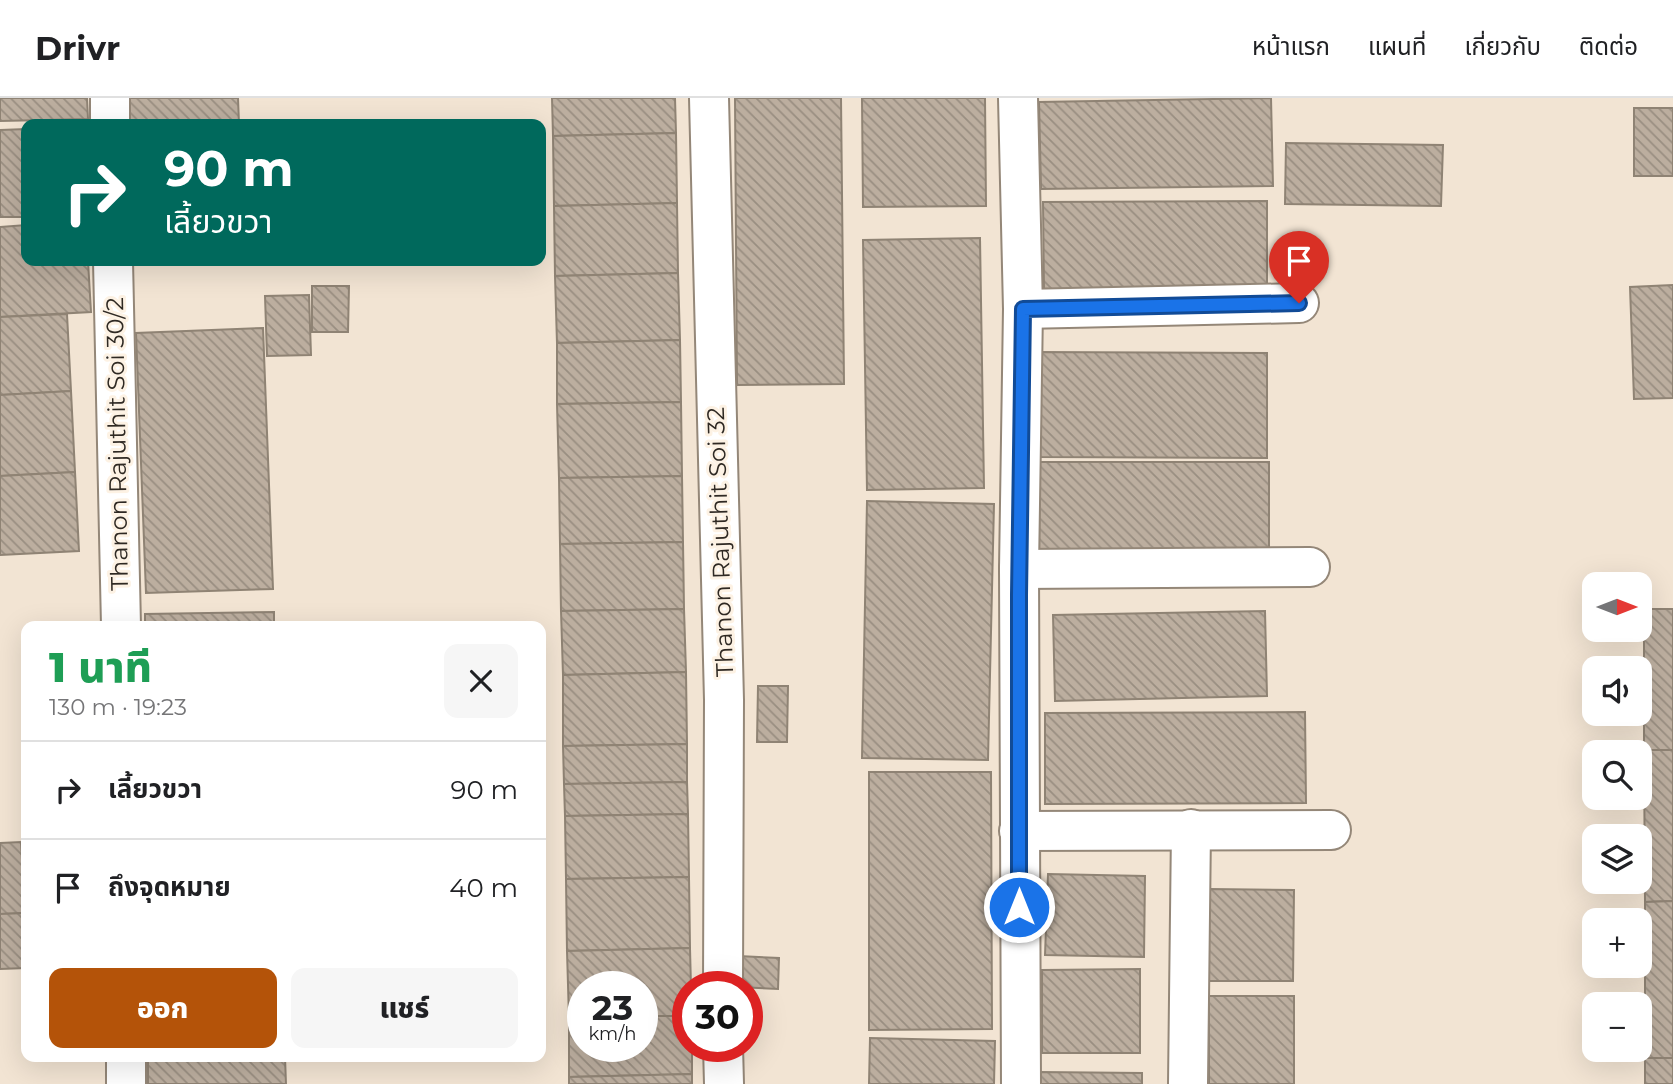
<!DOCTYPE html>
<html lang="th">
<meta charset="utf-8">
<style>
:root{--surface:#fff;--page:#f6f6f6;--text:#202124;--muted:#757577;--line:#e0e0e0;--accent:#b45309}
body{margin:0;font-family:Montserrat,"Noto Sans Thai",sans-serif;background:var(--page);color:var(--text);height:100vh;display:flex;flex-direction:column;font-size:26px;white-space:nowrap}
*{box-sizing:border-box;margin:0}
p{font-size:23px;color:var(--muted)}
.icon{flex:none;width:38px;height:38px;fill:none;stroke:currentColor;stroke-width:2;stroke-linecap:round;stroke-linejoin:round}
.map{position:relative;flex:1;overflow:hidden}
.details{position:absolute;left:21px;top:523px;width:525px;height:441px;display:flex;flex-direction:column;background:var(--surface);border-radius:14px;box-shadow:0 7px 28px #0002}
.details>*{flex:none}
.hud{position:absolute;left:21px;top:21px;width:525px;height:147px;border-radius:14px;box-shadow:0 7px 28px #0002;background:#00695c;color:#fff;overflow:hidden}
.needle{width:46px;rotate:90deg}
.buttons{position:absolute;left:1582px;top:474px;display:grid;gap:14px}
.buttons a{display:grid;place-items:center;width:70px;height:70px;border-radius:14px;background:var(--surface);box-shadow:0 7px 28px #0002;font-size:35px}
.speed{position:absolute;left:567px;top:873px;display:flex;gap:14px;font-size:35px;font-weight:700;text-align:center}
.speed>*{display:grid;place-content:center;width:91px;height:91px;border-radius:50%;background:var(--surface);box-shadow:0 7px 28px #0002;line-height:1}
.speed small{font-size:18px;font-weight:400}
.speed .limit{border:10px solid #d22;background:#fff;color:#111}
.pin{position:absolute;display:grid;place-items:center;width:60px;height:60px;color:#fff;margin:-72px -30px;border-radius:50% 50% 50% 0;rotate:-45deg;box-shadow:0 0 7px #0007}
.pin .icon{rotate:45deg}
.me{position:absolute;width:77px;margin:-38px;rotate:0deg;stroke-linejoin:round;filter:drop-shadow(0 0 5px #0008)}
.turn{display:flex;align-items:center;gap:24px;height:147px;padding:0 28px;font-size:32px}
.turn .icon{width:91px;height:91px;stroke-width:2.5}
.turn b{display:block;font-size:49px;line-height:60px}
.round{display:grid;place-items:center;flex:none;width:74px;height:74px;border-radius:14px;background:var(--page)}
.overview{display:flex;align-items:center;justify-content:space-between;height:119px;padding:0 28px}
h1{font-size:42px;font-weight:800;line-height:52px;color:#1e9e55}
.cta{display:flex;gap:14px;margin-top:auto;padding:14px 28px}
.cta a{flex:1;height:80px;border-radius:14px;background:var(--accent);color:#fff;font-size:28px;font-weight:800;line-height:80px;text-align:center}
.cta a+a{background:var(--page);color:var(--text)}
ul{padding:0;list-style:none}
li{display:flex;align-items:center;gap:21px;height:98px;padding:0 28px;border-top:2px solid var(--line)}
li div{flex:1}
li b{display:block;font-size:26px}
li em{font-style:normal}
header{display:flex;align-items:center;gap:42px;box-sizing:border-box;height:98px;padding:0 35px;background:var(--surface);border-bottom:2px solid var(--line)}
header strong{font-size:33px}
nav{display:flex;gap:38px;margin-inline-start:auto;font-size:24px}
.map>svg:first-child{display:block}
.building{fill:url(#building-back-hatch);stroke:#8f8374;stroke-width:2}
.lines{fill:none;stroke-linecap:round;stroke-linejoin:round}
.minor-casing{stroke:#948778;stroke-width:42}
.minor{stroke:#fff;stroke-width:38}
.route-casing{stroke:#114b97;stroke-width:18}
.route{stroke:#1a73e8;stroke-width:12}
.labels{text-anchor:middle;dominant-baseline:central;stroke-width:6;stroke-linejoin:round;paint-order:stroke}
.street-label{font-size:24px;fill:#2f2923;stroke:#fdf2e4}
</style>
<header>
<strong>Drivr</strong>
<nav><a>หน้าแรก</a><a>แผนที่</a><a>เกี่ยวกับ</a><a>ติดต่อ</a></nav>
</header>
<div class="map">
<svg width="1673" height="986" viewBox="0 0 1673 986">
<defs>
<pattern id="building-back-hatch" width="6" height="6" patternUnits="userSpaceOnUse" patternTransform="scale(1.75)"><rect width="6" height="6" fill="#bcae9f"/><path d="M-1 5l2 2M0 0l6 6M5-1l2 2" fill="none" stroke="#998e81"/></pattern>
</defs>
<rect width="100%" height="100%" fill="#f2e4d3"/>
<g class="building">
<path d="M 0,0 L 87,0 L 88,21 L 0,23 Z"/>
<path d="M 129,0 L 238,0 L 239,26 L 129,26 Z"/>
<path d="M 552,0 L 675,0 L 676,35 L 553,38 Z"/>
<path d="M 735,0 L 841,0 L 844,286 L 737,287 Z"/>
<path d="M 862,0 L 985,0 L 986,108 L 863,109 Z"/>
<path d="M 1271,0 L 1273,88 L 1041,91 L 1039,4 Z"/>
<rect x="1634" y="10" width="39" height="68"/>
<path d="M 26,31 L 26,119 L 0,119 L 0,32 Z"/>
<path d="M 676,35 L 677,105 L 554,108 L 553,38 Z"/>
<path d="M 1286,45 L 1443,47 L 1441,108 L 1285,106 Z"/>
<path d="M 1267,103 L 1267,193 L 1044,194 L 1043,104 Z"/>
<path d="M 677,105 L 678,175 L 555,178 L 554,108 Z"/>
<path d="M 26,127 L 26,163 L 88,163 L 91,214 L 0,219 L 0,129 Z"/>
<path d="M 980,140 L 984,390 L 867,392 L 863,142 Z"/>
<path d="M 678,175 L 680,242 L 557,245 L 555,178 Z"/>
<path d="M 1673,187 L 1673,300 L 1634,301 L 1630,189 Z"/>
<path d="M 312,188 L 349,188 L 348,234 L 312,234 Z"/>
<path d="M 309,197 L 311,257 L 267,258 L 265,198 Z"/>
<path d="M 67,216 L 71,293 L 0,297 L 0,219 Z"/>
<path d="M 263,230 L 273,491 L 146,495 L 136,235 Z"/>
<path d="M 680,242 L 681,304 L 557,306 L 557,245 Z"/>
<path d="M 1037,254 L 1267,255 L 1267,360 L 1037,359 Z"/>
<path d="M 71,293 L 75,374 L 0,378 L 0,297 Z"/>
<path d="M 681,304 L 682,378 L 559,380 L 557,306 Z"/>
<path d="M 1040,364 L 1269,364 L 1269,457 L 1039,456 Z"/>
<path d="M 75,374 L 79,453 L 0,457 L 0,378 Z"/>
<path d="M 682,378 L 683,444 L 560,446 L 559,380 Z"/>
<path d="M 867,403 L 994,406 L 988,662 L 862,660 Z"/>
<path d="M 683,444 L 684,511 L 561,513 L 560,446 Z"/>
<path d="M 684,511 L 686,574 L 563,577 L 561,513 Z"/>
<rect x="1644" y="511" width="29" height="141"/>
<path d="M 1265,513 L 1267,598 L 1055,603 L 1053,517 Z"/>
<path d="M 274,514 L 274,528 L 145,528 L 145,516 Z"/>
<path d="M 686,574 L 687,646 L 563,648 L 563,577 Z"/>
<path d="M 758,588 L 788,588 L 787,644 L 757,644 Z"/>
<path d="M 1305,614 L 1306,705 L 1045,706 L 1045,615 Z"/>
<path d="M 687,646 L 687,684 L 564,686 L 563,648 Z"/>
<path d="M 1644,652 L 1673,652 L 1673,803 L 1645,804 Z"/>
<path d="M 869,674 L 991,674 L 992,931 L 869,932 Z"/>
<path d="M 687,684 L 688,716 L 565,718 L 564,686 Z"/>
<path d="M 688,716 L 689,779 L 566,781 L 565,718 Z"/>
<path d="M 21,744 L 25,815 L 0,816 L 0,745 Z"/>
<path d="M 1048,776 L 1145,778 L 1144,859 L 1045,857 Z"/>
<path d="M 689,779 L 690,850 L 567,853 L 566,781 Z"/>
<path d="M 1209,791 L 1294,792 L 1293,883 L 1209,883 Z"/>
<path d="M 1673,803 L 1673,960 L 1645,960 L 1645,804 Z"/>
<path d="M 25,815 L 26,870 L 0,871 L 0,816 Z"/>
<path d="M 690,850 L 691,889 L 688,889 L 688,918 L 642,918 L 642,889 L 583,889 L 583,919 L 569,920 L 567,853 Z"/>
<path d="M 738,858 L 779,860 L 778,891 L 737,889 Z"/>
<path d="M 1140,871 L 1140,955 L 1042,955 L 1042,872 Z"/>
<rect x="1209" y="898" width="85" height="88"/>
<path d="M 642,918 L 688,918 L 688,948 L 692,948 L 692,976 L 569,979 L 569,920 L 583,919 L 583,948 L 642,948 Z"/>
<path d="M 870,940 L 995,943 L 994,986 L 869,986 Z"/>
<path d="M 148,959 L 285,959 L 286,986 L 148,986 Z"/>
<rect x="1645" y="960" width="28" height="26"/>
<path d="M 1039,974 L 1142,975 L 1142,986 L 1039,986 Z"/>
<path d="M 692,976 L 692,986 L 569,986 L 569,979 Z"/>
</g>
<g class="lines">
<g class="minor-casing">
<g id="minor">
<path d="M 110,0 L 110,26"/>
<path d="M 709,0 L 724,602 L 723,889"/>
<path d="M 1018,0 L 1023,211 L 1019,471 L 1021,986"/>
<path d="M 113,163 L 121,528"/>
<path d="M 1023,211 L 1299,205"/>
<path d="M 1019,471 L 1310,469"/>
<path d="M 1019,733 L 1331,732"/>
<path d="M 723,948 L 724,986"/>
<path d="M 126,959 L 126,986"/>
<path d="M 1188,986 L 1191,731"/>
</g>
</g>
<use href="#minor" class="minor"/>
</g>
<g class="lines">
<g class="route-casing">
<path id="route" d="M 1019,809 L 1019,497 L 1023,211 L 1299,205"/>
</g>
<use href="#route" class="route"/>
</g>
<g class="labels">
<g class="street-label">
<text transform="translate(117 346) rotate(-91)">Thanon Rajuthit Soi 30/2</text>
<text transform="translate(720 444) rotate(-92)">Thanon Rajuthit Soi 32</text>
</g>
</g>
</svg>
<div class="buttons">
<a><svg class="needle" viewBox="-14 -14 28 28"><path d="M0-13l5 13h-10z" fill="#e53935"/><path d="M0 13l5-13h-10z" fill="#757577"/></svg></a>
<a><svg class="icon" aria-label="sound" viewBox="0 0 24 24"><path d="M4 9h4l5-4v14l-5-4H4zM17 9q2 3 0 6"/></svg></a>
<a><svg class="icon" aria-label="search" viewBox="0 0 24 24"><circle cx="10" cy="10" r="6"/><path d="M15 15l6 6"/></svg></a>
<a><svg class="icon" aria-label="layers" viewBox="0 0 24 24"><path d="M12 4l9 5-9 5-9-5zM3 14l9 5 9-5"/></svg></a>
<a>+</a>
<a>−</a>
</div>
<div class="speed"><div>23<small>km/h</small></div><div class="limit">30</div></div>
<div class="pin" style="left:1299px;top:205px;background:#d93025"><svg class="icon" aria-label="arrive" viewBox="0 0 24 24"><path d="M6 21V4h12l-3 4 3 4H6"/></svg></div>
<svg class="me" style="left:1019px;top:809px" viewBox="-20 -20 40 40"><circle r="17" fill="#1a73e8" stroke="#fff" stroke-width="3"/><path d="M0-11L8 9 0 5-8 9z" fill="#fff"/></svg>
<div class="hud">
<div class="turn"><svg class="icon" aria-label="right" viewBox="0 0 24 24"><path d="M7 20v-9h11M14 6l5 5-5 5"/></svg><div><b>90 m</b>เลี้ยวขวา</div></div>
</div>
<section class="details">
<div class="overview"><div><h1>1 นาที</h1><p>130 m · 19:23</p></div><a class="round"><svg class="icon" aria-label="close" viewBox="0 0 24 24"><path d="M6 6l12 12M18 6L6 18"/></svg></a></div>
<ul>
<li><svg class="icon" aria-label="right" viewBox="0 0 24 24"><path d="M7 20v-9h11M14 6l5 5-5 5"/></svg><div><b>เลี้ยวขวา</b></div><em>90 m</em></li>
<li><svg class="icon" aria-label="arrive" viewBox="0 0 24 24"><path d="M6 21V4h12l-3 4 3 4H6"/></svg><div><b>ถึงจุดหมาย</b></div><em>40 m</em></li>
</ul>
<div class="cta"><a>ออก</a><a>แชร์</a></div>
</section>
</div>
